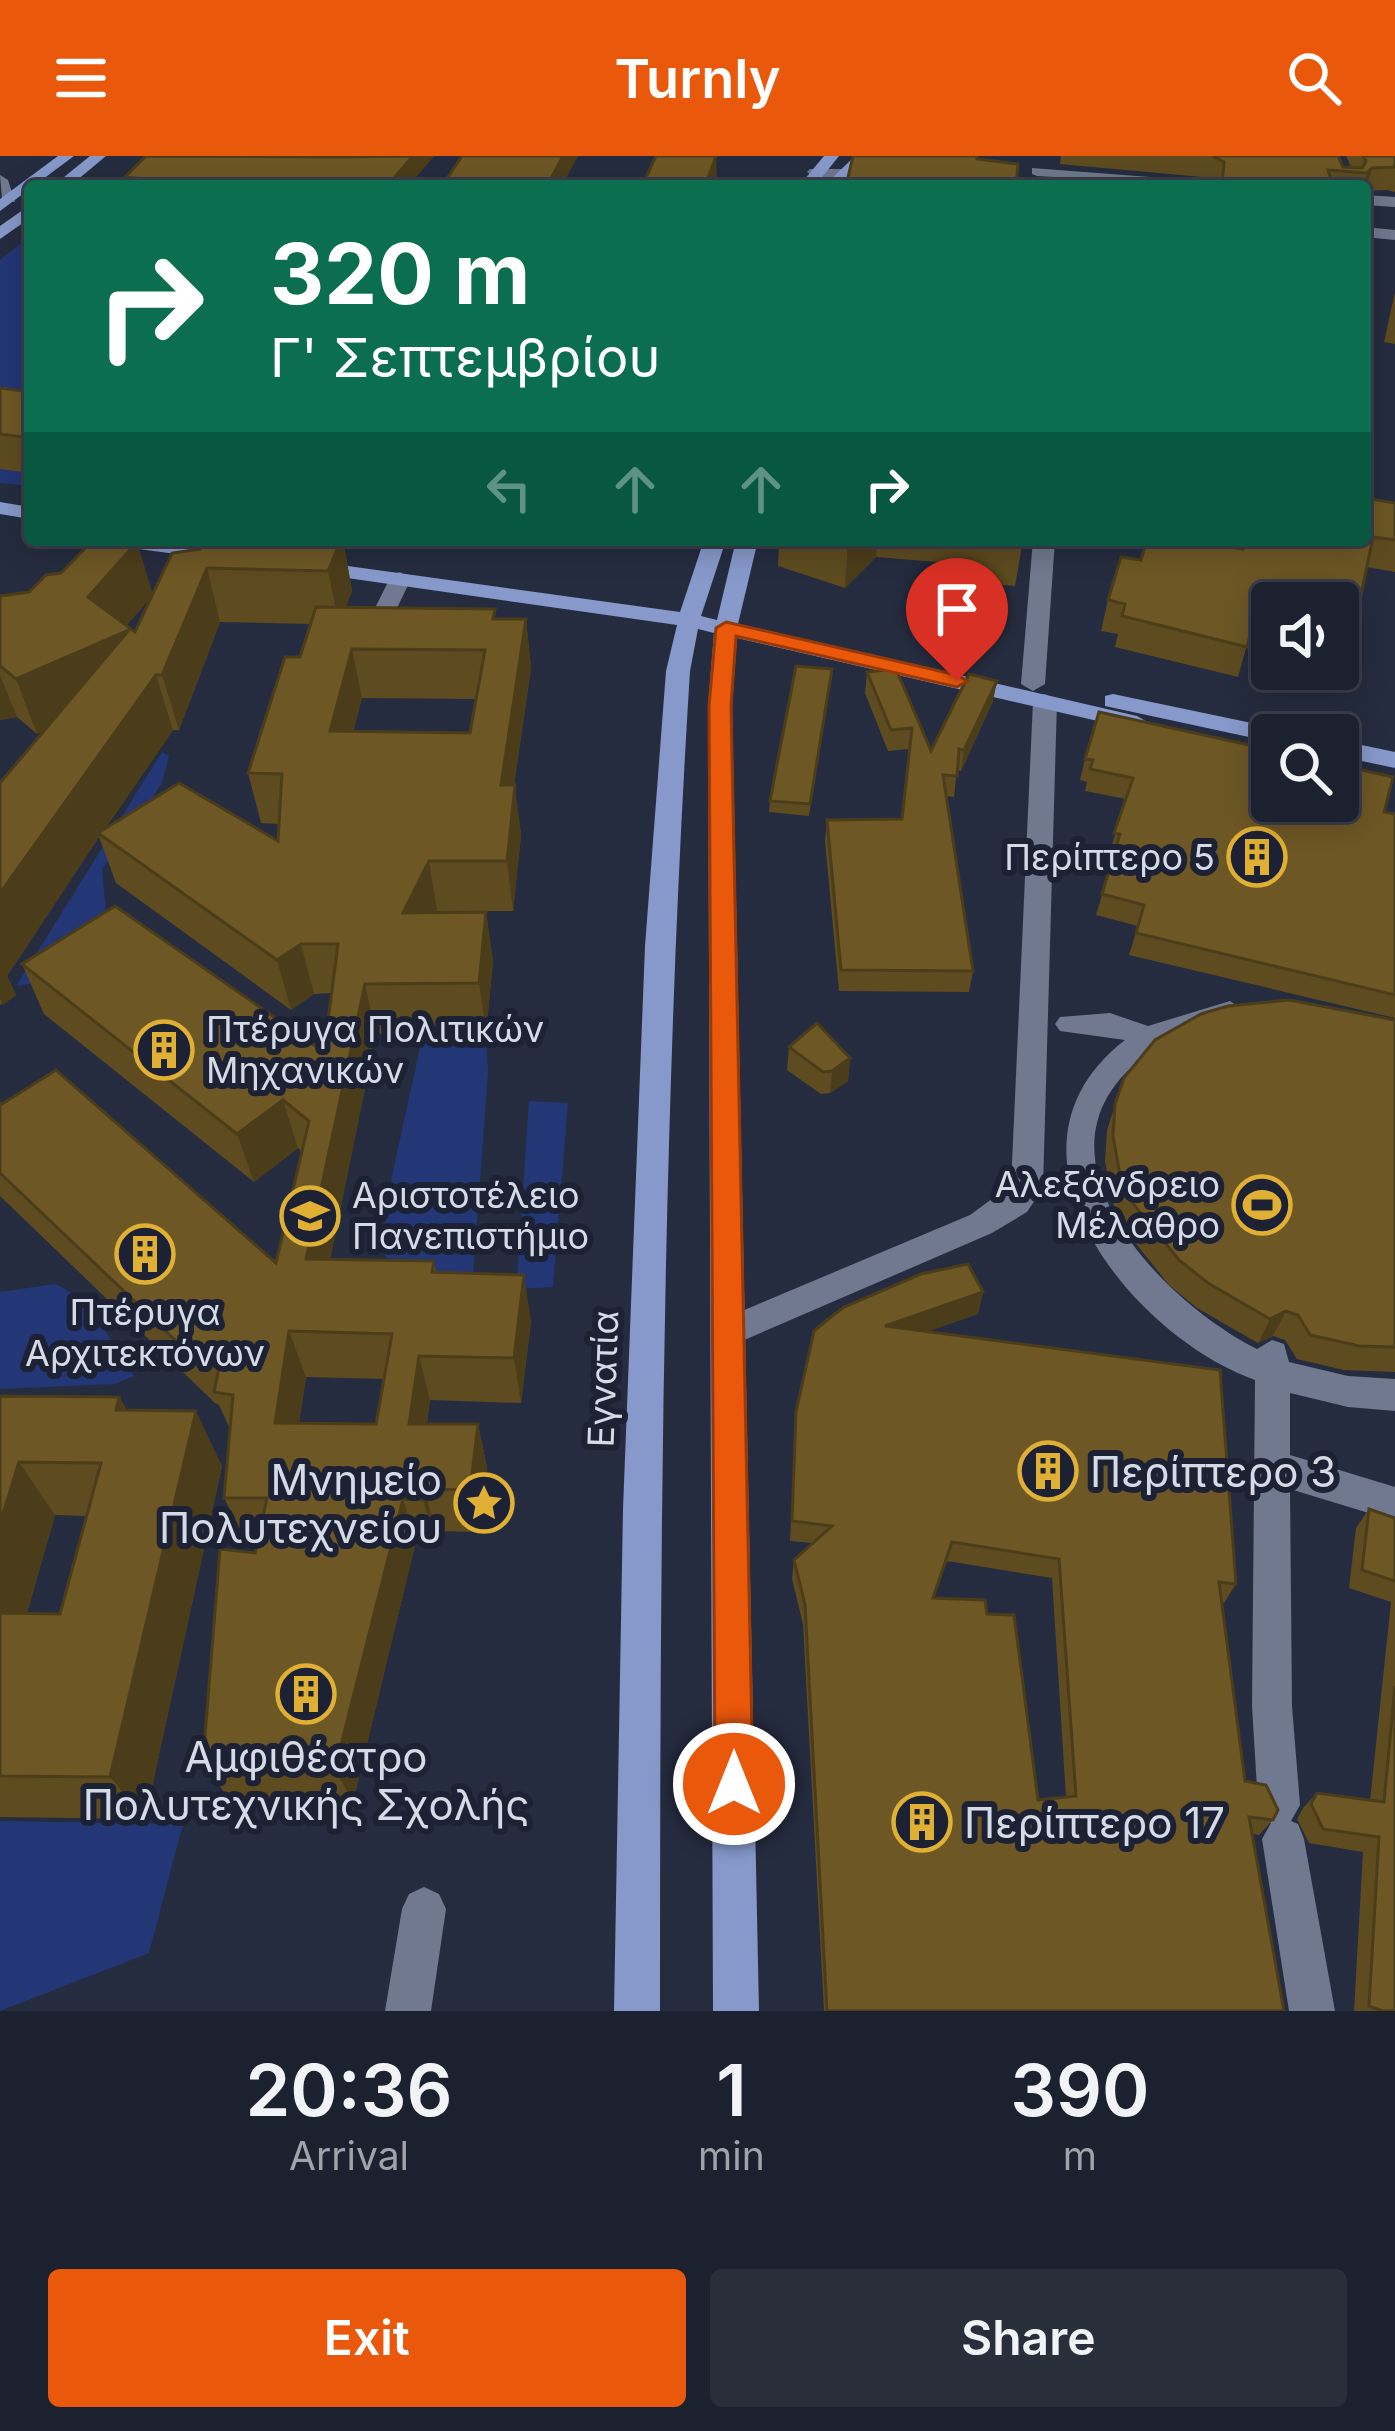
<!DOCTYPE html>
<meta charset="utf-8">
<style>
:root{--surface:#1c212f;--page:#292e3b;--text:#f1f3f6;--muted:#a0a3aa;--line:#3a3e4b;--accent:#ea580c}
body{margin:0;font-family:Inter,sans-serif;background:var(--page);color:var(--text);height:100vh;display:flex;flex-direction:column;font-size:45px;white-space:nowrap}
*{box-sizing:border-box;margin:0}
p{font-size:39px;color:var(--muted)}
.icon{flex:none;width:66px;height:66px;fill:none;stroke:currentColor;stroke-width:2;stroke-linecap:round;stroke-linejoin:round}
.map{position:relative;height:1855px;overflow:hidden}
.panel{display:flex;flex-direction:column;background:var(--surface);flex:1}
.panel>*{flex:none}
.banner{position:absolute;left:24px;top:24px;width:1347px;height:366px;border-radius:12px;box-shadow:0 6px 30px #0003,0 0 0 3px var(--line);background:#0b6e4f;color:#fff;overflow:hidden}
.fabs{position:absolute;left:1251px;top:426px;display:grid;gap:24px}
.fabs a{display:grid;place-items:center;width:108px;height:108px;border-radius:12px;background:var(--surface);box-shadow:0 6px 30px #0003,0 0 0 3px var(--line);font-size:60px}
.pin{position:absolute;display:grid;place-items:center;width:102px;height:102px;color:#fff;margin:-123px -51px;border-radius:50% 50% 50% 0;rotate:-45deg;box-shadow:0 0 12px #0007}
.pin .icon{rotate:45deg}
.me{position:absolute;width:132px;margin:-66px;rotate:0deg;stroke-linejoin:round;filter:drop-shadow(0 0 9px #0008)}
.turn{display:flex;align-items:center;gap:42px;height:252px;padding:0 48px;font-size:54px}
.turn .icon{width:156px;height:156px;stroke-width:2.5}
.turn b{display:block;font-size:84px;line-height:102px}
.lanes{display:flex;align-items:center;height:114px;padding:0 48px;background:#0003;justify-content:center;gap:60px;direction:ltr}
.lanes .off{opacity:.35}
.eta{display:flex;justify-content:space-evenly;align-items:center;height:204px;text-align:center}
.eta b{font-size:72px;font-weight:600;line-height:84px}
.cta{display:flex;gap:24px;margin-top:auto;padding:24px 48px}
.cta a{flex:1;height:138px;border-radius:12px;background:var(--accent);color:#fff;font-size:48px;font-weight:600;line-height:138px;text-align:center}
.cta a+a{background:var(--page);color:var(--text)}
header{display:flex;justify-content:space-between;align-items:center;height:156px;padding:0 48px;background:var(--accent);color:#fff;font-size:54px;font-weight:600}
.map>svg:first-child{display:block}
.green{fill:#233675}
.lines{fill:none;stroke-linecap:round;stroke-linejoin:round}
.minor{fill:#70798f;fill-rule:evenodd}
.major{fill:#8699ca;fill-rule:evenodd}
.wall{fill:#5e4b20;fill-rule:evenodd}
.shaded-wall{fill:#4c3d1a}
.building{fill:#6d5725;stroke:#4c3d1a;stroke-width:3;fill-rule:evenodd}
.route{fill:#ea580c;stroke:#983908;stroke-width:3}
.labels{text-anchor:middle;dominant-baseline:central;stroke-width:12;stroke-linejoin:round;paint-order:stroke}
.poi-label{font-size:36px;fill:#d5dae7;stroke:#1c2234;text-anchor:end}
.street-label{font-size:36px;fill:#d5dae7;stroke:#1c2234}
.near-poi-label{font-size:42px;fill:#d5dae7;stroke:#1c2234;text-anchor:start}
</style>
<header><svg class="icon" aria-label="menu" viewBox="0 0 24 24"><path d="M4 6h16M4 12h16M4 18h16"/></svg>Turnly<svg class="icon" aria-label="search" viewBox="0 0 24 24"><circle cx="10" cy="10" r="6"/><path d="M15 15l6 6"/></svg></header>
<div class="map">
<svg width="1395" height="1855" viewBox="0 0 1395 1855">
<rect width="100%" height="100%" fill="#252c3f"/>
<g class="green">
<path d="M 30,80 L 30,330 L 0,327 L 0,104 Z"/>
<path d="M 162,596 L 169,600 L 162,626 L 141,662 L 102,713 L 107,767 L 47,825 L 16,830 Z"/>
<path d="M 486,878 L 488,917 L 471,1147 L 411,1140 L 384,1098 L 386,1047 L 422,883 Z"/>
<path d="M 529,945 L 568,947 L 553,1131 L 516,1133 Z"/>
<path d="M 55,1128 C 92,1142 113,1190 134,1220 L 115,1228 L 0,1233 L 0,1136 Z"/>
<path d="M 0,1665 L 183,1668 L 149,1797 L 0,1855 Z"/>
</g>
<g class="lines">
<g class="minor">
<path d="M 1032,12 L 1202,25 L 1210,30 L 1037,20 L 1032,18 Z"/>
<path d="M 810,13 L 881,13 L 889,18 L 881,23 L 815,21 L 807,16 Z"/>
<path d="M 0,19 L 8,24 L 15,46 L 2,43 Z"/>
<path d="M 1365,39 L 1395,41 L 1395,51 L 1365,49 Z"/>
<path d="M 1365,71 L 1395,74 L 1395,84 L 1365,81 Z"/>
<path d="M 1033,384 L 1055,384 L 1045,528 L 1033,535 L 1021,528 Z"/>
<path d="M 400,416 L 411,423 L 396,454 L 385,461 L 377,459 L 374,454 L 392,418 Z"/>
<path d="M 1045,538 L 1057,545 L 1043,1032 L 1027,1056 L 992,1077 L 742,1185 L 730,1190 L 718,1185 L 713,1175 L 718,1165 L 970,1059 L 1011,1029 L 1033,545 Z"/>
<path d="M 1230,845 L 1244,855 L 1240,862 C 1210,871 1181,876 1154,894 C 1011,988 1157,1143 1257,1193 L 1272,1184 L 1284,1188 L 1289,1206 L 1348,1220 L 1395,1223 L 1395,1255 L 1348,1251 L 1290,1237 L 1290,1299 L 1395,1331 L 1395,1365 L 1290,1333 L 1292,1550 L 1300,1649 L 1291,1665 L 1298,1668 L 1304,1683 L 1335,1855 L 1289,1855 L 1262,1683 L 1271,1667 L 1264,1664 L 1258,1649 L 1252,1550 L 1255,1224 C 1130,1179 982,994 1125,884 L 1060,875 L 1055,868 L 1060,861 L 1110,857 L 1148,870 Z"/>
<path d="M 424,1731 L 439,1738 L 446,1753 L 431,1855 L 385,1855 L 402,1753 L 409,1738 Z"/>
</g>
<g class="major">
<path d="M 58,0 L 74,0 L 0,55 L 0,43 Z"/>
<path d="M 90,0 L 106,0 L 70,30 L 53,30 Z"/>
<path d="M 824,0 L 839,0 L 815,30 L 799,30 Z"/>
<path d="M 855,0 L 870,0 L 841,30 L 824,30 Z"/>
<path d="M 30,49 L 30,62 L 0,83 L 0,70 Z"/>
<path d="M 0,346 L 30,351 L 30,363 L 0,358 Z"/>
<path d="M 105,384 C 139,384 214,380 240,399 L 229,405 L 116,390 Z"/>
<path d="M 704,384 L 726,384 L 701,460 L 717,464 L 736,384 L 758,384 L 738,468 L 1137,560 L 1149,567 L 1137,574 L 737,482 L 732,550 L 759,1855 L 713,1855 L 708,550 L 714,477 L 698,473 L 690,515 C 662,961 660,1408 660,1855 L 614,1855 L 623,1353 L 645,790 L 666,515 L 677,469 L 312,417 L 301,411 L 312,405 L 680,456 Z"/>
<path d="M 1113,538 L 1275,572 L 1287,579 L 1272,579 L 1272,586 L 1105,550 L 1105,540 Z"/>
<path d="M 1338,584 L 1395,596 L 1395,612 L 1338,600 Z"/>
</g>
</g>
<g class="wall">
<path d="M 146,0 L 434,0 L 408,30 L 127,30 L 125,21 Z"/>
<path d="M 1061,0 L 1338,0 L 1343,11 L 1351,11 L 1346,0 L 1395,0 L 1395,36 L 1387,34 L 1365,35 L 1365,30 L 1218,30 L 1202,21 L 1060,8 Z"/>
<path d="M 1395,136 L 1395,188 L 1384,186 Z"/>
<path d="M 0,232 L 30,236 L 30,317 L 0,313 Z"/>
<path d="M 1395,347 L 1395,416 L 1367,411 L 1356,463 L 1345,493 L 1338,492 L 1338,447 L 1272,447 L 1272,479 L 1251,475 L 1238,521 L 1115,491 L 1118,478 L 1101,475 L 1108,444 L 1141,404 L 1243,393 Z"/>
<path d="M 206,384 L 343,384 L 352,435 L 346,451 L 496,463 L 526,463 L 531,512 L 514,629 L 521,679 L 513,755 L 437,755 L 436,757 L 486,756 L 493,806 L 486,876 L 376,878 L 330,1103 L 434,1105 L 436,1116 L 531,1165 L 521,1247 L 430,1244 L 427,1268 L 478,1268 L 487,1312 L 480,1376 L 436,1375 L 435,1385 L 416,1385 L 353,1646 L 226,1639 L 203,1605 L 258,1383 L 245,1383 L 224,1342 L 230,1273 L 219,1249 L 215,1247 L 0,1040 L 0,947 L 276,1107 L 302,996 L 298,992 L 254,1026 L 44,858 L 22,808 L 324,896 L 331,837 L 314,838 L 291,854 L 116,727 L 99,681 L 7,820 L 16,839 L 0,849 L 0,627 L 45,574 L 37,578 L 17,561 L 0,564 L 0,440 L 152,438 L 200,393 ZM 151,441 L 135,476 L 126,470 ZM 220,466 L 310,468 L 300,501 L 248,617 L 261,667 L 279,668 L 278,685 L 105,673 L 173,574 L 179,574 ZM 362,542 L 476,543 L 470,577 L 353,576 ZM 306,1221 L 384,1223 L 376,1268 L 299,1267 Z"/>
<path d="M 779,384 L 1023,384 L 1015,430 L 935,423 L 937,406 L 876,401 L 845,432 L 778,410 Z"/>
<path d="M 832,513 L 809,660 L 769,656 L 770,645 Z"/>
<path d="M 867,516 L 931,595 L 993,545 L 961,615 L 957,614 L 954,641 L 947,640 L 973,815 L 969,836 L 839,835 L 825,685 L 827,664 L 902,663 L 909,593 L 888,595 L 865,537 Z"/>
<path d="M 1085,603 L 1395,658 L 1395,862 L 1129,799 L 1138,770 L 1096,759 L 1114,699 L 1109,698 L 1126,643 L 1085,635 L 1087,626 L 1080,624 Z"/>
<path d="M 1395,864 L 1395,1216 L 1344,1214 L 1297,1203 L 1285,1184 L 1273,1180 L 1258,1187 L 1197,1152 L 1169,1129 L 1125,1074 L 1112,1045 L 1105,1005 L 1107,974 L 1124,922 Z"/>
<path d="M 789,891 L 850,902 L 848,925 L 830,937 L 821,938 L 787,914 Z"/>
<path d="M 983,1136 L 978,1158 L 928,1175 L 1236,1428 L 1224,1447 L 1222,1446 L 1245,1625 L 1273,1664 L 1259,1679 L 1253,1678 L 1284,1855 L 824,1855 L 803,1468 L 792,1423 L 794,1404 L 812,1387 L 790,1385 L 796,1256 ZM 947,1405 L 1052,1422 L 1066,1641 L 1038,1644 L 934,1442 Z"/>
<path d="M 0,1240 L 119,1241 L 127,1254 L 222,1310 L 145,1663 L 0,1661 ZM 55,1359 L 86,1360 L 60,1458 L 27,1457 Z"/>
<path d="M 1369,1353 L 1395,1362 L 1395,1855 L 1354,1855 L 1363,1696 L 1309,1687 L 1297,1663 L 1303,1652 L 1317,1637 L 1370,1645 L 1391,1446 L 1349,1432 L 1356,1372 Z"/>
</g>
<g class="shaded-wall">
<path d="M 413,0 L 434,0 L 408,30 L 387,30 Z"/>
<path d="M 563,0 L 578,0 L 562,30 L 547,30 Z"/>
<path d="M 716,0 L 717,24 L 715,30 L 705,30 Z"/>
<path d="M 1372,12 L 1365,35 L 1364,30 L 1367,17 Z"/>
<path d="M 30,274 L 30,303 L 23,281 Z"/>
<path d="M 341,384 L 343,384 L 352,435 L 339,469 L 328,415 Z"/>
<path d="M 848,384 L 877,384 L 876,401 L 845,432 Z"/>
<path d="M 137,386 L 153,439 L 119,478 L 129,474 L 146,529 L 37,578 L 16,523 Z"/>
<path d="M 207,412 L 220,466 L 179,574 L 162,519 Z"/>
<path d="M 526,463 L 531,512 L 507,679 L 501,629 Z"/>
<path d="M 352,493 L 362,542 L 340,625 L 330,575 Z"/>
<path d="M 0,519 L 17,561 L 0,564 Z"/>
<path d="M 156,519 L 173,574 L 101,679 L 98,677 L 99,681 L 7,820 L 16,839 L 3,849 L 0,843 L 0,737 Z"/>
<path d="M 997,525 L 993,545 L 961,615 L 964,594 Z"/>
<path d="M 515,629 L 521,679 L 513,755 L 507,705 Z"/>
<path d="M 429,705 L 437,755 L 412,807 L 403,757 Z"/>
<path d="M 486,756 L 493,806 L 486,876 L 479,827 Z"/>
<path d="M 301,788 L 314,838 L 291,854 L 277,804 Z"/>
<path d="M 365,828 L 376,878 L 321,1149 L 306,1103 Z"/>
<path d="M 850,902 L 848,925 L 830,937 L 832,915 Z"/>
<path d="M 283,944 L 298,992 L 254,1026 L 237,978 Z"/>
<path d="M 524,1119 L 531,1165 L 521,1247 L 514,1202 Z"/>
<path d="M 983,1136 L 978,1158 L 881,1192 L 885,1170 Z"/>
<path d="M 1286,1155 L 1273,1180 L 1258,1187 L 1270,1163 Z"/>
<path d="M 289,1175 L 306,1221 L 292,1310 L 275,1267 Z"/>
<path d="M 419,1200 L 430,1244 L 421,1311 L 409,1268 Z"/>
<path d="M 119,1241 L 149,1296 L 116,1254 Z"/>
<path d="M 196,1255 L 222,1310 L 145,1663 L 110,1621 Z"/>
<path d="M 478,1268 L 487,1312 L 480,1376 L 470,1334 Z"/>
<path d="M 19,1306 L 55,1359 L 13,1505 L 0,1490 L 0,1367 Z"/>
<path d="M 424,1333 L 436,1375 L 435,1385 L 423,1344 Z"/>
<path d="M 403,1343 L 416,1385 L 353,1646 L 335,1613 Z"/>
</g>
<g class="building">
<path d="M 146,0 L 337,1 L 413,0 L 387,30 L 157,30 L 169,25 L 125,21 Z"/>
<path d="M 462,0 L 563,0 L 547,30 L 442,30 Z"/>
<path d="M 656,0 L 716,0 L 705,30 L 642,30 Z"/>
<path d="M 853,0 L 977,0 L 977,3 L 1018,8 L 1016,30 L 846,30 Z"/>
<path d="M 1212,0 L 1338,0 L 1343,11 L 1362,12 L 1366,5 L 1363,0 L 1395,0 L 1395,11 L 1372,12 L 1367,17 L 1328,14 L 1333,30 L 1222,30 L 1224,6 Z"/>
<path d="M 0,232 L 30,236 L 30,274 L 23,281 L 0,278 Z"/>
<path d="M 1365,342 L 1395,347 L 1395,384 L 1373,381 L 1356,463 L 1338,459 L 1338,447 L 1275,447 L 1259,444 L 1247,491 L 1122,460 L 1125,448 L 1108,444 L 1121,401 L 1141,404 L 1147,384 L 1190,384 L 1243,393 L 1247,384 L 1365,384 Z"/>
<path d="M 93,384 L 137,386 L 88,441 L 135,476 L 172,397 L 200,393 L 206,384 L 341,384 L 328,415 L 207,412 L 162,519 L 156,519 L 0,737 L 0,627 L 129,474 L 16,523 L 0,510 L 0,440 L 29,436 L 46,419 L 61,417 Z"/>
<path d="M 316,451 L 495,453 L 493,463 L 526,463 L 501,629 L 515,629 L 507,705 L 429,705 L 403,757 L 486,756 L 479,827 L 365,828 L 306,1103 L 434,1105 L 432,1116 L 524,1119 L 514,1202 L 419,1200 L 409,1268 L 478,1268 L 470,1334 L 424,1333 L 423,1344 L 403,1343 L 335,1613 L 203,1605 L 220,1393 L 255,1397 L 267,1342 L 224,1342 L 233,1239 L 214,1236 L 219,1212 L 194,1202 L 0,1017 L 0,947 L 2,948 L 56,914 L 276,1107 L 309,965 L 283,944 L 237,978 L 22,808 L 115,750 L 324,896 L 338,788 L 301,788 L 277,804 L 98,677 L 179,627 L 278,685 L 282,618 L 248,617 L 285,501 L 300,501 ZM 352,493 L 485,494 L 470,577 L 330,575 ZM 289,1175 L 392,1178 L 376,1268 L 275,1267 Z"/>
<path d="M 796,510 L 832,513 L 810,648 L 770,645 Z"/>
<path d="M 896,513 L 931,595 L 969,518 L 997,525 L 964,594 L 959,593 L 957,620 L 943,619 L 973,815 L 841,814 L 827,664 L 902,663 L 912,572 L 891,574 L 867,516 Z"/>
<path d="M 1099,556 L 1272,594 L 1272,645 L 1338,645 L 1338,609 L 1393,621 L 1384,656 L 1395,658 L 1395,839 L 1136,777 L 1144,749 L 1102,738 L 1120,678 L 1114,677 L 1133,622 L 1090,613 L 1093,604 L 1085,603 Z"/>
<path d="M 1289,844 L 1395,864 L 1395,1191 L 1359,1190 L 1310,1179 L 1298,1159 L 1286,1155 L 1270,1163 L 1208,1127 L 1179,1104 L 1134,1049 L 1120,1019 L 1113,980 L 1115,948 L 1124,922 L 1155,884 L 1201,858 L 1228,850 Z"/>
<path d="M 817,867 L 850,902 L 832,915 L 823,916 L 789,891 Z"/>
<path d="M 968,1108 L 983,1136 L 885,1170 L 1220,1214 L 1236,1428 L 1219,1426 L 1245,1625 L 1266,1629 L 1278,1654 L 1273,1664 L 1249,1661 L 1284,1855 L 827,1855 L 805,1449 L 794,1404 L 832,1370 L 792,1365 L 796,1256 L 814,1175 L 826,1165 L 844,1151 L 921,1118 ZM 952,1386 L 1059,1403 L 1076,1640 L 1038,1644 L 1014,1459 L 987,1458 L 985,1444 L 933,1442 Z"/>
<path d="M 0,1240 L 119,1241 L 116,1254 L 196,1255 L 110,1621 L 0,1620 L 0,1457 L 60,1458 L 101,1307 L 19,1306 L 0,1367 Z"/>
<path d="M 1369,1353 L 1395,1362 L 1395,1425 L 1362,1414 Z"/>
<path d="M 1395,1530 L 1395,1855 L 1382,1855 L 1369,1850 L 1379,1681 L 1323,1673 L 1311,1648 L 1317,1637 L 1384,1646 Z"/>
</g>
<path class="route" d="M 726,466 L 957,519 L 967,525 L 957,531 L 736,480 L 731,550 L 753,1628 L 747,1642 L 734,1647 L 720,1642 L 715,1628 L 709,550 L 716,472 Z"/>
<defs>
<g id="building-ring" transform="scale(3)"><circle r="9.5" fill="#1c2234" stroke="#e0b034" stroke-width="1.5"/><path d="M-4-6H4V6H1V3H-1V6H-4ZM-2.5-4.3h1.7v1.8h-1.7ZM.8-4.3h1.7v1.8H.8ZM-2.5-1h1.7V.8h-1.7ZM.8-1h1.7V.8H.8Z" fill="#e0b034"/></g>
<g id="stadium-ring" transform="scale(3)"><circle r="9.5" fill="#1c2234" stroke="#e0b034" stroke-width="1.5"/><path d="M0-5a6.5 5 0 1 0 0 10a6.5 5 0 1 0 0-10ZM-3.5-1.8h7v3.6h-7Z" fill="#e0b034"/></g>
<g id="university-ring" transform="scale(3)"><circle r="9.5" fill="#1c2234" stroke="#e0b034" stroke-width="1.5"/><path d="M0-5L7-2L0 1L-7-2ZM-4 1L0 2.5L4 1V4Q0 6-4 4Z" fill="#e0b034"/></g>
<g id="sight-ring" transform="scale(3)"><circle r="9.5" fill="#1c2234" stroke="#e0b034" stroke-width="1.5"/><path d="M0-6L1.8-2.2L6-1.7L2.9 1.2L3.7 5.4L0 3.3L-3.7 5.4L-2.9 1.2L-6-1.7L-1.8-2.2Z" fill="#e0b034"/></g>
</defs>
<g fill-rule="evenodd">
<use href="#building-ring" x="1257" y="701"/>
<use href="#building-ring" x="164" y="894"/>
<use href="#stadium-ring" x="1262" y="1049"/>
<use href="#university-ring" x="310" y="1060"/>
<use href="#building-ring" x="145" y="1098"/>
<use href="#building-ring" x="1048" y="1315"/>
<use href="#sight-ring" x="484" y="1347"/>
<use href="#building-ring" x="306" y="1538"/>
<use href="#building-ring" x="922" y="1666"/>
</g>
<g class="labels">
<g class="poi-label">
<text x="1215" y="701">Περίπτερο 5</text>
<text x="206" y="873" text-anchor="start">Πτέρυγα Πολιτικών<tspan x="206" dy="41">Μηχανικών</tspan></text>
<text x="1220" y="1028">Αλεξάνδρειο<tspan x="1220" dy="41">Μέλαθρο</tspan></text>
<text x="352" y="1039" text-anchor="start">Αριστοτέλειο<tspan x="352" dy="41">Πανεπιστήμιο</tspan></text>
<text x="145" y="1156" text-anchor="middle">Πτέρυγα<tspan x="145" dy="41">Αρχιτεκτόνων</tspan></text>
</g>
<g class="street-label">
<text transform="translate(603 1223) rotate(-88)">Εγνατία</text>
</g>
<g class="near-poi-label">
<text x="1090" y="1315">Περίπτερο 3</text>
<text x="442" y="1323" text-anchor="end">Μνημείο<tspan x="442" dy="48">Πολυτεχνείου</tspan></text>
<text x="306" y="1600" text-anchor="middle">Αμφιθέατρο<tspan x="306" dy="48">Πολυτεχνικής Σχολής</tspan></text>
<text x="964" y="1666">Περίπτερο 17</text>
</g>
</g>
</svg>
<div class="fabs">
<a><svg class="icon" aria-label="sound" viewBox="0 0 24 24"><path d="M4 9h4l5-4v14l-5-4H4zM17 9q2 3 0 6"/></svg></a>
<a><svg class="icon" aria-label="search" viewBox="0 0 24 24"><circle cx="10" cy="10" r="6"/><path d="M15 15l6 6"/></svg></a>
</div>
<div class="pin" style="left:957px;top:525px;background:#d93025"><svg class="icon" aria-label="arrive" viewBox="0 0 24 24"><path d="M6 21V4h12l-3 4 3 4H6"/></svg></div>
<svg class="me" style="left:734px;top:1628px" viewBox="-20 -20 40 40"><circle r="17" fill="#ea580c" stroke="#fff" stroke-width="3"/><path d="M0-11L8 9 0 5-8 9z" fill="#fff"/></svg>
<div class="banner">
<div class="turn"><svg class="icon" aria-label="right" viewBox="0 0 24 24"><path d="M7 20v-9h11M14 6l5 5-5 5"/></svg><div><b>320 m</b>Γ' Σεπτεμβρίου</div></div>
<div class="lanes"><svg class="icon off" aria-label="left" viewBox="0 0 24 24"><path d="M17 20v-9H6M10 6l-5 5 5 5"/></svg><svg class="icon off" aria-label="ahead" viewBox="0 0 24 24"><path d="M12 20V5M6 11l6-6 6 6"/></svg><svg class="icon off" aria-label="ahead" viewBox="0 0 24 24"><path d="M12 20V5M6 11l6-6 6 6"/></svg><svg class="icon" aria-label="right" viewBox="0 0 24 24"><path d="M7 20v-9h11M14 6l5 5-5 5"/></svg></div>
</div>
</div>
<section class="panel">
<div class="eta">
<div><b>20:36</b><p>Arrival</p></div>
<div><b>1</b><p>min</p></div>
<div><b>390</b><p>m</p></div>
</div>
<div class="cta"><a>Exit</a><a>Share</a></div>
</section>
